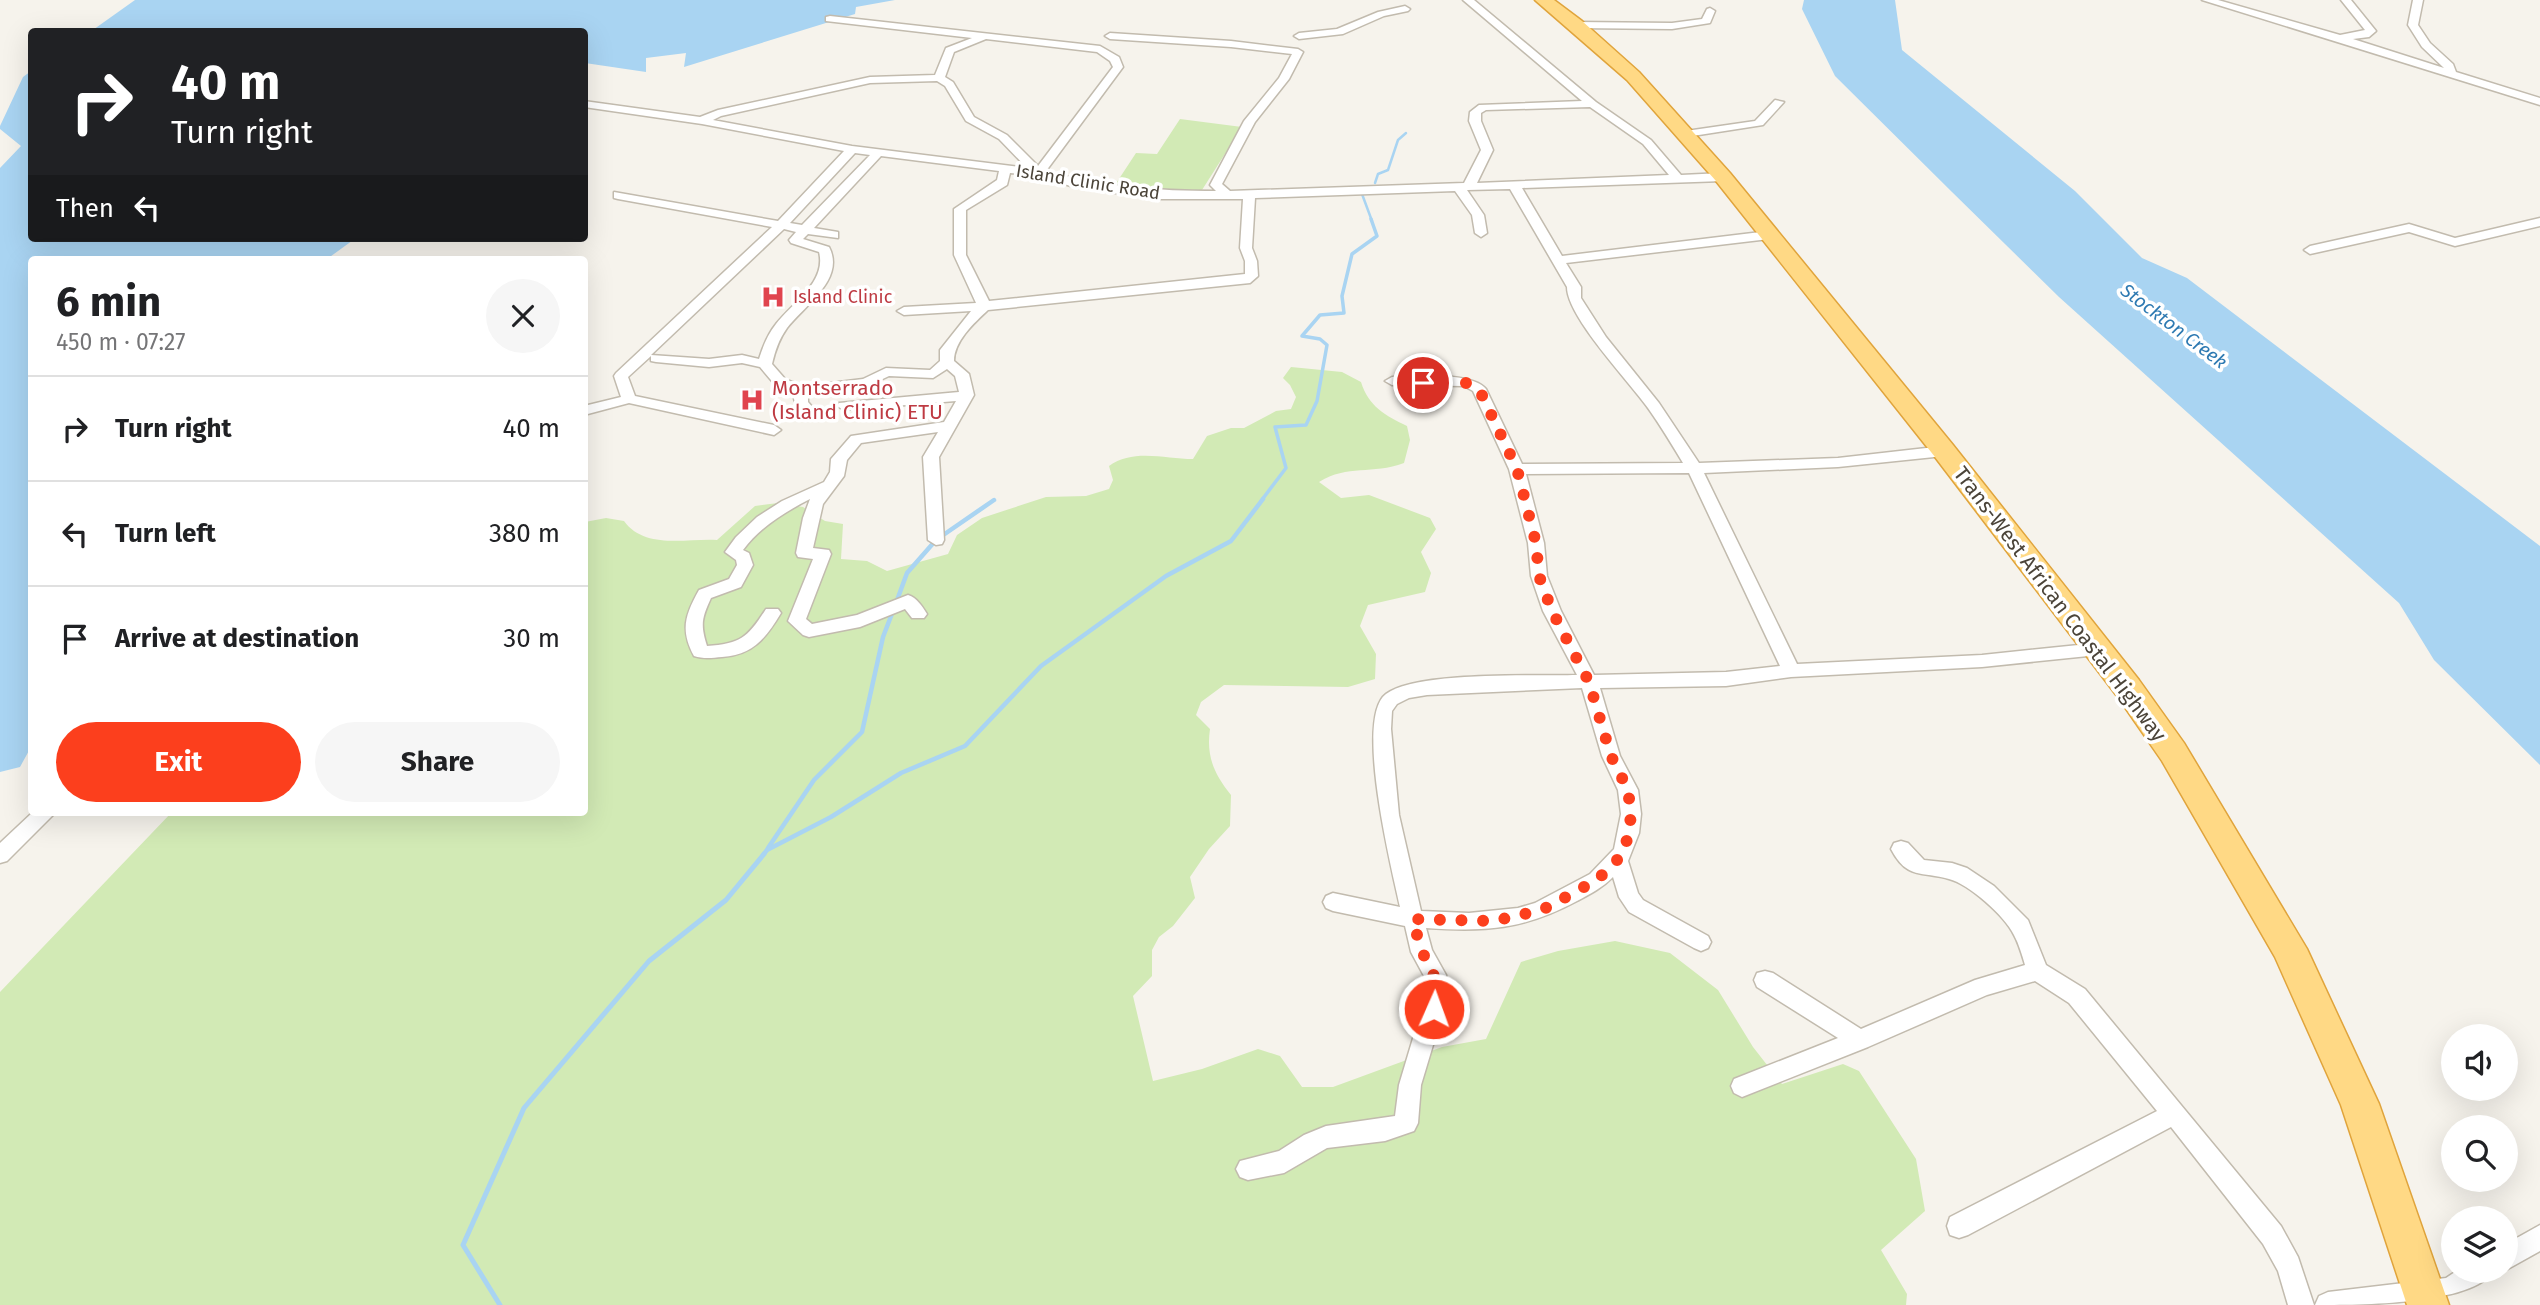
<!DOCTYPE html>
<meta charset="utf-8">
<style>
:root{--surface:#fff;--page:#f6f6f6;--text:#202124;--muted:#757577;--line:#e0e0e0;--accent:#fc3f1d}
body{margin:0;font-family:"Fira Sans",sans-serif;background:var(--page);color:var(--text);height:100vh;display:flex;flex-direction:column;font-size:26px;white-space:nowrap}
*{box-sizing:border-box;margin:0}
p{font-size:23px;color:var(--muted)}
.icon{flex:none;width:38px;height:38px;fill:none;stroke:currentColor;stroke-width:2;stroke-linecap:round;stroke-linejoin:round}
.map{position:relative;flex:1;overflow:hidden}
.panel{position:absolute;left:28px;top:256px;width:560px;height:560px;display:flex;flex-direction:column;background:var(--surface);border-radius:7px;box-shadow:0 7px 28px #0002}
.panel>*{flex:none}
.hud{position:absolute;left:28px;top:28px;width:560px;height:214px;border-radius:7px;box-shadow:0 7px 28px #0002;background:#202124;color:#fff;overflow:hidden}
.controls{position:absolute;left:2441px;top:1024px;display:grid;gap:14px}
.controls a{display:grid;place-items:center;width:77px;height:77px;border-radius:50%;background:var(--surface);box-shadow:0 7px 28px #0002;font-size:35px}
.pin{position:absolute;display:grid;place-items:center;width:60px;height:60px;color:#fff;margin:-30px;border:4px solid #fff;border-radius:50%;box-shadow:0 2px 7px #0007}
.me{position:absolute;width:77px;margin:-38px;rotate:2deg;stroke-linejoin:round;filter:drop-shadow(0 0 5px #0008)}
.turn{display:flex;align-items:center;gap:24px;height:147px;padding:0 28px;font-size:32px}
.turn .icon{width:91px;height:91px;stroke-width:2.5}
.turn b{display:block;font-size:49px;line-height:60px}
.then{display:flex;align-items:center;height:66px;padding:0 28px;background:#0003;gap:14px;font-size:26px}
.round{display:grid;place-items:center;flex:none;width:74px;height:74px;border-radius:37px;background:var(--page)}
.head{display:flex;align-items:center;justify-content:space-between;height:119px;padding:0 28px}
h1{font-size:42px;font-weight:700;line-height:52px}
.cta{display:flex;gap:14px;margin-top:auto;padding:14px 28px}
.cta a{flex:1;height:80px;border-radius:42px;background:var(--accent);color:#fff;font-size:28px;font-weight:700;line-height:80px;text-align:center}
.cta a+a{background:var(--page);color:var(--text)}
ul{padding:0;list-style:none}
li{display:flex;align-items:center;gap:21px;height:105px;padding:0 28px;border-top:2px solid var(--line)}
li div{flex:1}
li b{display:block;font-size:26px}
li em{font-style:normal}
.map>svg:first-child{display:block}
.green{fill:#d2eab5}
.water{fill:#a9d4f2}
.lines{fill:none;stroke-linecap:round;stroke-linejoin:round}
.stream-far3{stroke:#a9d4f2;stroke-width:2.5}
.stream-far2{stroke:#a9d4f2;stroke-width:3.5}
.stream-far1{stroke:#a9d4f2;stroke-width:4.5}
.stream{stroke:#a9d4f2;stroke-width:5}
.minor-casing{stroke:#c2bbae;stroke-width:3}
.trunk-casing{stroke:#e0a43c;stroke-width:3}
.minor{fill:#fff;fill-rule:evenodd}
.trunk{fill:#ffd985;fill-rule:evenodd}
.route{stroke:#fc3f1d;stroke-width:12;stroke-dasharray:0 21.6}
.labels{text-anchor:middle;dominant-baseline:central;stroke-width:7;stroke-linejoin:round;paint-order:stroke}
.far-street-label{font-size:18px;fill:#4b4439;stroke:#fff}
.far-health-label{font-size:18px;fill:#be3a42;stroke:#fff;text-anchor:start}
.far-water-label{font-size:19px;font-style:italic;fill:#2e7ab2;stroke:#fff}
.health-label{font-size:21px;fill:#be3a42;stroke:#fff;text-anchor:start}
.street-label{font-size:21px;fill:#4b4439;stroke:#fff}
</style>
<div class="map">
<svg width="2540" height="1305" viewBox="0 0 2540 1305">
<rect width="100%" height="100%" fill="#f6f3ec"/>
<g class="green">
<path d="M 1180,119 L 1242,127 L 1202,190 L 1135,191 L 1113,188 L 1136,153 L 1157,154 Z"/>
<path d="M 1291,367 L 1342,372 L 1361,382 C 1368,406 1386,416 1407,426 L 1410,440 L 1404,463 C 1372,475 1348,464 1319,482 L 1341,498 L 1369,495 L 1430,518 L 1436,529 L 1421,552 L 1431,573 L 1425,592 L 1368,605 L 1360,626 L 1376,654 L 1375,679 L 1348,687 L 1224,685 L 1201,702 L 1196,715 L 1210,729 C 1206,756 1214,774 1231,795 L 1230,826 L 1209,849 L 1190,877 L 1195,898 L 1173,926 L 1159,937 L 1152,950 L 1152,976 L 1133,996 L 1153,1081 L 1202,1069 L 1258,1049 L 1280,1056 L 1302,1087 L 1333,1087 L 1442,1047 L 1486,1039 L 1521,962 L 1558,951 L 1615,941 L 1670,953 L 1718,990 L 1753,1047 L 1782,1084 L 1843,1064 L 1859,1071 L 1916,1159 L 1925,1211 L 1881,1250 L 1907,1294 L 1906,1305 L 0,1305 L 0,992 L 172,812 L 584,812 L 585,522 L 606,518 L 624,521 C 645,550 687,538 717,540 L 755,506 L 778,503 L 803,507 L 825,521 L 843,524 L 841,559 L 867,561 L 887,571 L 948,554 L 957,535 L 982,518 L 1046,497 L 1086,496 L 1109,489 L 1113,480 L 1109,466 C 1133,448 1166,459 1193,459 L 1207,436 L 1231,428 L 1244,428 L 1276,411 L 1291,409 L 1296,397 L 1290,385 L 1283,378 Z"/>
</g>
<g class="water">
<path d="M 135,0 L 895,0 L 856,7 L 855,14 L 684,67 L 686,53 L 646,58 L 646,72 L 585,63 L 584,32 L 90,32 Z"/>
<path d="M 1804,0 L 1895,0 L 1902,50 L 2075,191 L 2142,258 L 2187,278 L 2540,546 L 2540,765 L 2434,660 L 2399,603 L 2059,297 L 1952,192 L 1835,76 L 1802,9 Z"/>
<path d="M 31,71 L 32,238 L 356,238 L 327,259 L 32,259 L 31,747 L 20,767 L 0,772 L 0,168 L 21,146 L 0,129 L 0,126 L 23,77 Z"/>
</g>
<g class="lines">
<g class="stream-far3">
<path d="M 1375,183 L 1378,174 L 1388,170 L 1398,140 L 1406,133"/>
<path d="M 1362,194 L 1372,221"/>
</g>
<path class="stream-far2" d="M 1261,501 L 1286,468 L 1275,427 L 1306,425 L 1317,401 L 1327,345 L 1320,339 L 1302,336 L 1320,315 L 1344,313 L 1342,296 L 1352,254 L 1377,236 L 1371,219"/>
<g class="stream-far1">
<path d="M 896,603 L 907,573 L 936,540 L 994,500"/>
<path d="M 768,848 L 814,780 L 862,732 L 883,637 L 893,611"/>
<path d="M 763,855 L 767,850 L 831,817 L 901,773 L 965,746 L 1041,666 L 1166,576 L 1231,541 L 1263,499"/>
</g>
<path class="stream" d="M 500,1305 L 463,1245 L 524,1108 L 649,961 L 726,900 L 764,854"/>
<g class="minor-casing">
<g id="minor">
<path d="M 1463,0 L 1474,0 L 1596,102 L 1651,140 L 1681,175 L 1723,173 L 1729,177 L 1723,181 L 1522,188 L 1562,256 L 1769,231 L 1775,235 L 1769,239 L 1566,263 L 1581,287 L 1581,298 L 1606,337 L 1659,403 L 1699,463 L 1838,458 L 1944,446 L 1952,451 L 1944,456 L 1838,467 L 1704,473 L 1797,664 L 1982,655 L 2098,643 L 2104,645 L 2107,649 L 2104,653 L 2098,655 L 1982,667 L 1791,677 L 1726,686 L 1600,688 L 1620,756 L 1638,790 L 1641,814 L 1639,833 L 1628,861 L 1638,893 L 1643,900 L 1708,936 L 1711,942 L 1708,948 L 1701,951 L 1694,948 L 1629,912 L 1619,897 L 1613,877 C 1602,888 1590,894 1577,901 C 1523,930 1486,932 1426,928 L 1432,950 L 1446,975 L 1448,995 L 1421,1085 L 1418,1123 L 1414,1131 L 1385,1141 L 1327,1148 L 1284,1173 L 1248,1180 L 1240,1177 L 1236,1169 L 1240,1161 L 1279,1151 L 1304,1135 L 1326,1126 L 1395,1116 L 1399,1085 L 1426,995 L 1424,976 L 1411,952 L 1405,926 L 1333,911 L 1326,908 L 1323,902 L 1326,896 L 1333,893 L 1400,907 C 1392,870 1354,718 1386,694 C 1416,671 1536,676 1577,675 L 1543,611 L 1531,576 L 1528,543 L 1509,469 L 1473,391 L 1464,386 L 1392,385 L 1385,381 L 1392,377 C 1416,377 1471,371 1486,389 L 1522,464 L 1683,463 C 1672,445 1661,426 1648,408 C 1629,381 1567,317 1567,287 L 1510,189 L 1467,190 L 1484,215 L 1487,233 L 1481,237 L 1475,233 L 1472,215 L 1455,191 L 1255,198 L 1252,248 L 1257,261 L 1258,276 L 1250,283 L 988,310 C 974,323 954,341 954,361 L 969,374 L 974,395 L 939,457 L 944,540 L 942,544 L 936,545 L 928,540 L 923,457 L 938,432 L 861,443 L 847,460 L 844,476 L 823,504 L 813,548 L 829,550 L 831,554 L 806,619 L 812,624 L 857,615 L 908,595 C 917,598 922,606 927,614 L 924,618 L 912,618 L 905,609 L 860,627 L 809,637 L 803,635 L 788,621 L 813,559 L 798,557 L 796,553 L 803,518 L 810,499 C 785,512 760,527 743,550 L 749,553 L 753,565 L 741,587 L 711,598 C 702,618 700,624 707,646 C 741,644 748,637 766,609 L 778,609 L 781,613 C 766,638 753,655 722,657 C 712,658 703,659 694,656 C 680,630 685,615 699,590 L 729,579 L 737,565 L 736,560 L 725,552 L 736,537 L 757,517 L 782,501 L 824,482 L 830,472 L 831,459 L 851,436 L 944,422 L 956,401 L 844,410 L 837,406 L 839,403 L 959,392 L 955,376 L 947,369 L 933,378 L 889,376 L 866,387 L 808,393 L 808,402 L 814,409 L 807,413 C 795,410 794,401 793,391 L 776,386 L 760,367 L 742,363 L 709,367 L 656,362 L 651,361 L 651,356 L 628,377 L 635,396 L 774,425 L 781,430 L 774,435 L 629,403 L 584,415 L 584,406 L 621,397 L 614,376 L 616,373 L 772,227 L 618,199 L 614,198 L 614,192 L 778,221 L 844,151 L 702,124 L 584,107 L 584,101 L 700,117 L 718,110 L 870,77 L 935,75 L 946,48 L 972,38 L 826,21 L 826,17 L 830,16 L 1100,46 L 1119,57 L 1123,67 L 1046,171 C 1102,187 1158,191 1216,191 L 1210,185 L 1244,121 L 1279,78 L 1292,54 L 1231,47 L 1110,39 L 1105,36 L 1110,33 L 1231,41 L 1298,49 L 1303,52 L 1289,79 L 1255,122 L 1222,184 L 1230,191 L 1464,183 L 1481,150 L 1469,121 L 1470,112 L 1479,105 L 1582,101 ZM 986,39 L 1097,52 L 1110,61 L 1113,67 L 1038,166 L 1007,135 L 974,117 L 953,82 L 945,77 L 954,52 ZM 937,81 L 945,86 L 966,121 L 999,139 L 1027,168 L 852,146 L 713,120 L 721,116 L 870,83 ZM 1590,107 L 1643,144 L 1669,175 L 1477,183 L 1493,150 L 1481,121 L 1481,113 L 1486,110 ZM 855,153 L 870,155 L 802,225 L 790,223 ZM 881,156 L 999,171 L 997,180 L 954,209 L 954,255 L 976,303 L 904,307 L 897,311 L 904,315 L 971,311 L 940,350 L 940,361 L 930,370 L 886,368 L 863,379 L 806,386 L 786,380 L 772,364 C 775,351 779,339 787,328 C 804,306 846,279 829,247 L 803,239 L 808,234 L 838,238 L 838,232 L 814,228 ZM 1010,173 L 1038,176 L 1074,187 L 1158,199 L 1243,199 L 1240,248 L 1245,261 L 1245,274 L 989,301 L 966,255 L 966,210 L 1007,185 ZM 784,229 L 796,232 L 789,240 L 791,243 L 819,252 C 827,282 792,303 776,324 C 768,334 763,346 759,359 L 742,355 L 709,359 L 651,355 ZM 1689,473 L 1780,666 L 1726,672 L 1594,675 L 1561,611 L 1547,576 L 1544,543 L 1526,474 ZM 1582,688 L 1602,756 L 1618,790 L 1621,814 L 1614,849 L 1590,874 L 1535,903 L 1518,908 L 1469,913 L 1421,911 L 1399,815 L 1391,729 L 1392,711 L 1397,704 L 1409,698 L 1427,695 Z"/>
<path d="M 2202,0 L 2218,0 L 2340,35 L 2365,30 L 2341,0 L 2351,0 L 2376,31 L 2369,37 L 2353,39 L 2444,68 L 2422,47 L 2408,25 L 2413,0 L 2423,0 L 2418,25 L 2430,43 L 2453,64 L 2456,72 L 2540,98 L 2540,105 Z"/>
<path d="M 1405,6 L 1410,9 L 1408,11 L 1384,16 L 1343,34 L 1299,39 L 1294,36 L 1299,33 L 1337,29 L 1378,12 Z"/>
<path d="M 1710,8 L 1715,11 L 1710,23 L 1672,29 L 1576,28 L 1571,25 L 1576,22 L 1672,23 L 1702,19 L 1707,9 Z"/>
<path d="M 1775,100 L 1784,102 L 1763,125 L 1686,137 L 1680,134 L 1686,131 L 1755,121 Z"/>
<path d="M 2540,218 L 2540,226 L 2455,246 L 2409,232 L 2310,254 L 2304,250 L 2310,246 L 2409,224 L 2455,238 Z"/>
<path d="M 33,812 L 56,812 L 7,861 L 0,863 L 0,843 Z"/>
<path d="M 1901,841 L 1908,843 L 1924,860 L 1952,863 L 1967,868 L 1994,886 L 2028,920 L 2046,965 L 2085,989 L 2281,1226 L 2298,1257 L 2314,1305 L 2288,1305 L 2278,1271 L 2263,1244 L 2171,1127 L 1968,1235 L 1959,1238 L 1950,1235 L 1947,1226 L 1950,1217 L 2157,1111 L 2069,1003 L 2035,981 L 1987,995 L 1868,1047 L 1742,1097 L 1734,1093 L 1731,1086 L 1734,1079 L 1838,1038 L 1757,987 L 1754,980 L 1757,973 L 1765,971 L 1773,973 L 1861,1029 L 1975,980 L 2025,965 C 2022,955 2019,944 2014,935 C 2005,916 1969,884 1949,879 C 1922,871 1907,880 1891,849 L 1894,843 Z"/>
<path d="M 2540,1225 L 2540,1251 L 2506,1270 L 2506,1244 Z"/>
<path d="M 2458,1270 L 2494,1270 C 2475,1305 2358,1305 2315,1305 L 2319,1296 L 2328,1292 L 2446,1278 Z"/>
</g>
</g>
<g class="trunk-casing">
<path id="trunk" d="M 1535,0 L 1554,0 L 1582,21 L 1639,72 L 1730,173 L 1953,445 L 2139,680 L 2184,743 L 2307,949 L 2379,1104 L 2449,1305 L 2407,1305 L 2341,1105 L 2275,957 L 2162,761 L 2117,696 L 1935,457 L 1716,181 L 1627,80 Z"/>
</g>
<use href="#minor" class="minor"/>
<use href="#trunk" class="trunk"/>
</g>
<g class="lines">
<path class="route" d="M 1423,383 L 1464,382 L 1479,389 L 1517,469 L 1536,543 L 1539,576 L 1552,611 L 1589,682 L 1611,756 L 1628,790 L 1631,814 L 1629,833 L 1623,853 L 1618,859 L 1597,880 L 1542,910 L 1494,921 L 1413,919 C 1416,930 1418,941 1422,951 C 1433,977 1441,978 1434,1009"/>
</g>
<defs>
<g id="hospital-bare" transform="scale(1.89)"><path d="M-5-5h3v3.5h4V-5h3V5h-3V1.5h-4V5h-3Z" fill="#e0444e" stroke="#fff" stroke-width="2.5" paint-order="stroke"/></g>
</defs>
<g fill-rule="evenodd">
<use href="#hospital-bare" x="773" y="297"/>
<use href="#hospital-bare" x="752" y="400"/>
</g>
<g class="labels">
<g class="far-street-label">
<text transform="translate(1088 182) rotate(9)">Island Clinic Road</text>
</g>
<g class="far-health-label">
<text x="793" y="297">Island Clinic</text>
</g>
<g class="far-water-label">
<text transform="translate(2174 326) rotate(37)">Stockton Creek</text>
</g>
<g class="health-label">
<text x="772" y="388">Montserrado<tspan x="772" dy="24">(Island Clinic) ETU</tspan></text>
</g>
<g class="street-label">
<text transform="translate(2060 604) rotate(53)">Trans-West African Coastal Highway</text>
</g>
</g>
</svg>
<div class="controls">
<a><svg class="icon" aria-label="sound" viewBox="0 0 24 24"><path d="M4 9h4l5-4v14l-5-4H4zM17 9q2 3 0 6"/></svg></a>
<a><svg class="icon" aria-label="search" viewBox="0 0 24 24"><circle cx="10" cy="10" r="6"/><path d="M15 15l6 6"/></svg></a>
<a><svg class="icon" aria-label="layers" viewBox="0 0 24 24"><path d="M12 4l9 5-9 5-9-5zM3 14l9 5 9-5"/></svg></a>
</div>
<div class="pin" style="left:1423px;top:383px;background:#d93025"><svg class="icon" aria-label="arrive" viewBox="0 0 24 24"><path d="M6 21V4h12l-3 4 3 4H6"/></svg></div>
<svg class="me" style="left:1434px;top:1009px" viewBox="-20 -20 40 40"><circle r="17" fill="#fc3f1d" stroke="#fff" stroke-width="3"/><path d="M0-11L8 9 0 5-8 9z" fill="#fff"/></svg>
<div class="hud">
<div class="turn"><svg class="icon" aria-label="right" viewBox="0 0 24 24"><path d="M7 20v-9h11M14 6l5 5-5 5"/></svg><div><b>40 m</b>Turn right</div></div>
<div class="then">Then<svg class="icon" aria-label="left" viewBox="0 0 24 24"><path d="M17 20v-9H6M10 6l-5 5 5 5"/></svg></div>
</div>
<section class="panel">
<div class="head"><div><h1>6 min</h1><p>450 m · 07:27</p></div><a class="round"><svg class="icon" aria-label="close" viewBox="0 0 24 24"><path d="M6 6l12 12M18 6L6 18"/></svg></a></div>
<ul>
<li><svg class="icon" aria-label="right" viewBox="0 0 24 24"><path d="M7 20v-9h11M14 6l5 5-5 5"/></svg><div><b>Turn right</b></div><em>40 m</em></li>
<li><svg class="icon" aria-label="left" viewBox="0 0 24 24"><path d="M17 20v-9H6M10 6l-5 5 5 5"/></svg><div><b>Turn left</b></div><em>380 m</em></li>
<li><svg class="icon" aria-label="arrive" viewBox="0 0 24 24"><path d="M6 21V4h12l-3 4 3 4H6"/></svg><div><b>Arrive at destination</b></div><em>30 m</em></li>
</ul>
<div class="cta"><a>Exit</a><a>Share</a></div>
</section>
</div>
